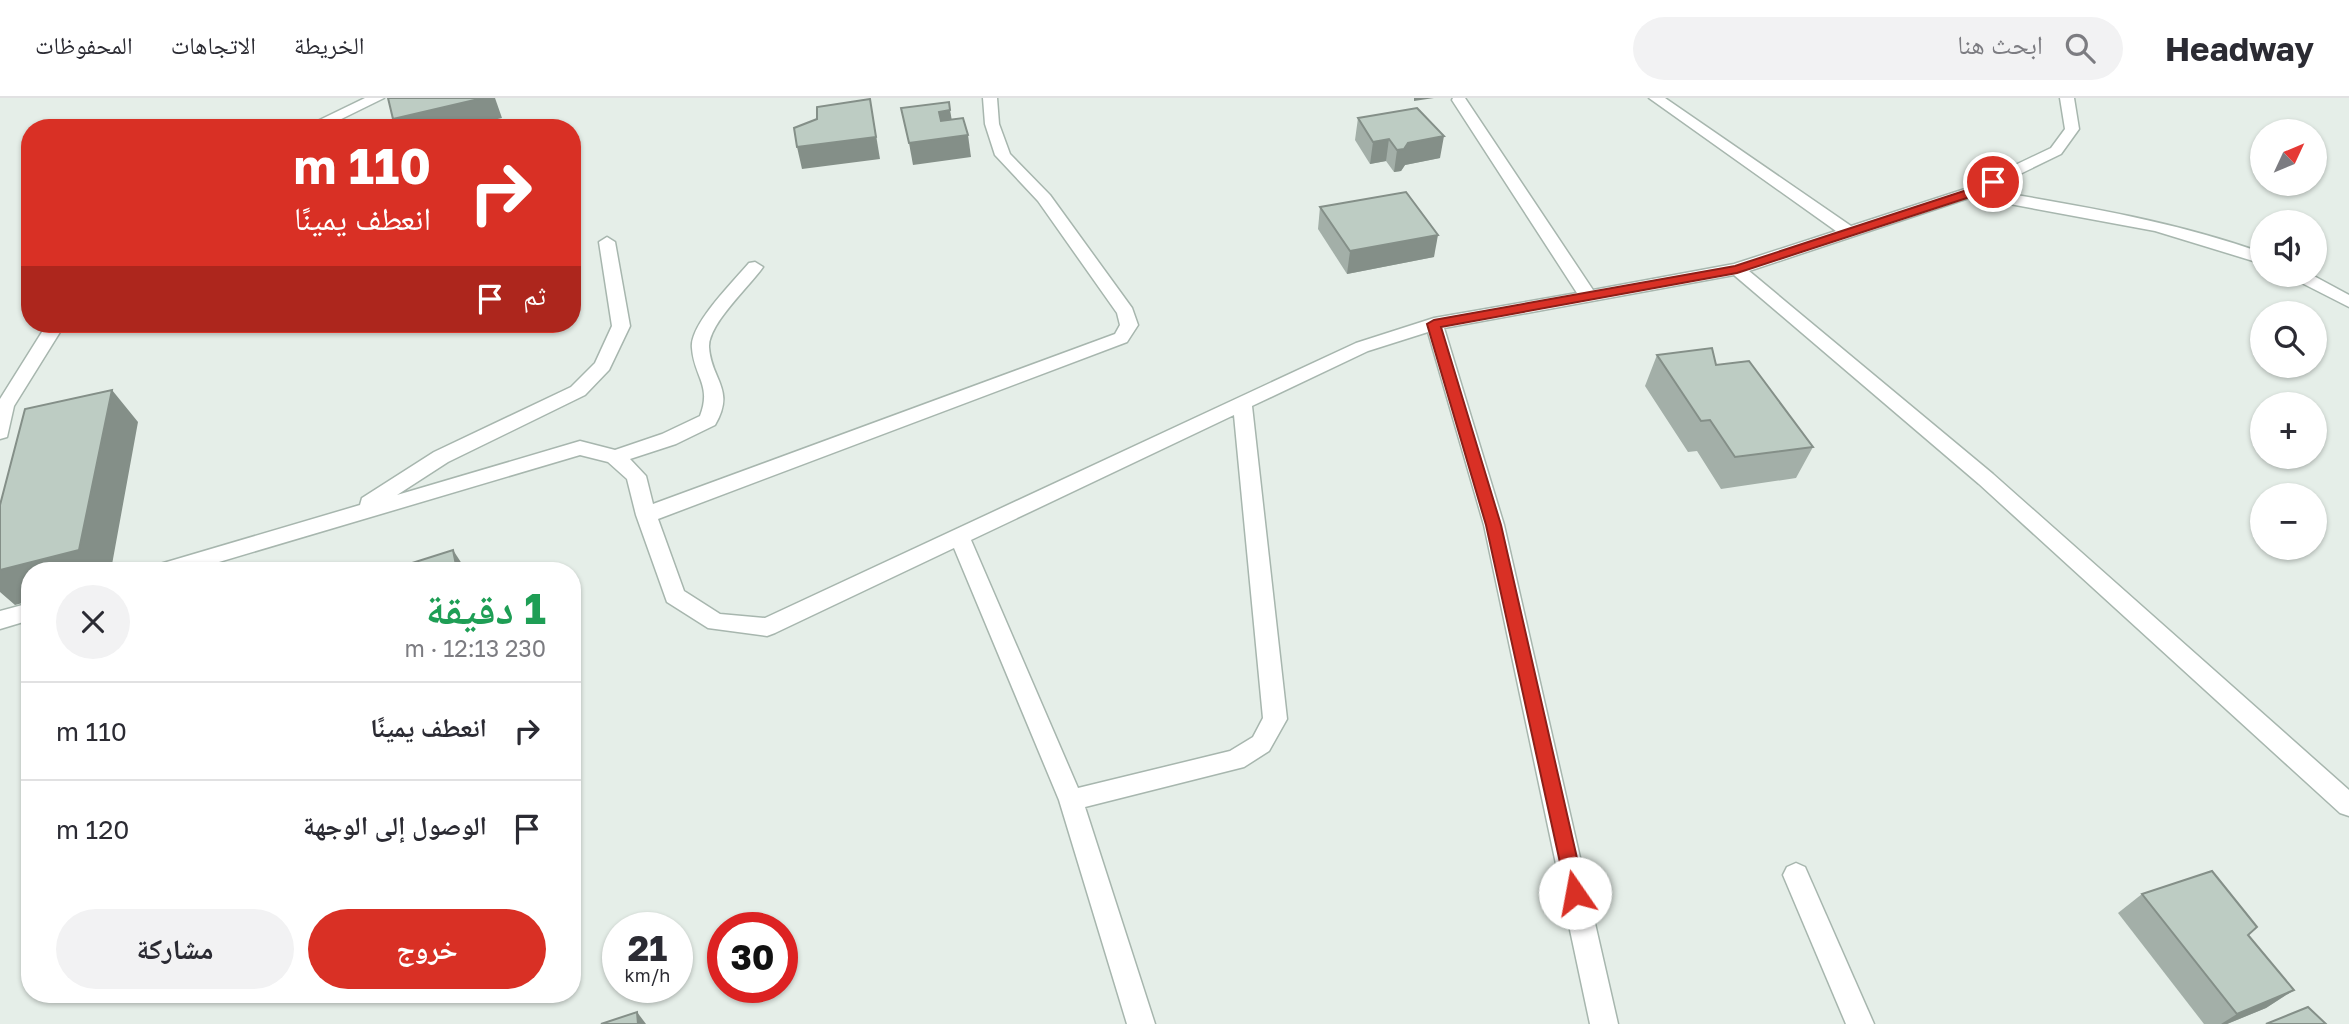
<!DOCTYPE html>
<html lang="ar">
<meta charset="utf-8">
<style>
:root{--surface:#fff;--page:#f2f2f3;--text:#2b2b33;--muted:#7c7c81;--line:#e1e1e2;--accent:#d93025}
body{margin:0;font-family:"Golos Text","Noto Naskh Arabic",sans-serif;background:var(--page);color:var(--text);direction:rtl;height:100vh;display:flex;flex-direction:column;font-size:26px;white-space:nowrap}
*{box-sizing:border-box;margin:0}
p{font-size:23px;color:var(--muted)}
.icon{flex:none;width:38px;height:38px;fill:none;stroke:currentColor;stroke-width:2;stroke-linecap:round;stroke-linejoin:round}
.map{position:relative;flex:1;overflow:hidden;direction:ltr}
.sheet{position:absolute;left:21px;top:464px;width:560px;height:441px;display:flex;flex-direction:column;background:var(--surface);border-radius:28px;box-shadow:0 2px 5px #0004;direction:rtl}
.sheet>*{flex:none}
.banner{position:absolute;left:21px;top:21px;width:560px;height:214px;border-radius:28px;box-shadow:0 2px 5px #0004;direction:rtl;background:#d93025;color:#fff;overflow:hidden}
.needle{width:46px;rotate:46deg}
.tools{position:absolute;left:2250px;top:21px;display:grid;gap:14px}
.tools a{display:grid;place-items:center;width:77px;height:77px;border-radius:50%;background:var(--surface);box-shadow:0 2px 5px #0004;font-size:35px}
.speed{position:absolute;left:602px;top:814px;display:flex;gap:14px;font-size:35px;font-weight:700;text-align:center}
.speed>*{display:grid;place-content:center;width:91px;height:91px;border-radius:50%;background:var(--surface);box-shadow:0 2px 5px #0004;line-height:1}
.speed small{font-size:18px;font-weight:400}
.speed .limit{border:10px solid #d22;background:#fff;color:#111}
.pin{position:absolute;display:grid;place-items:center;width:60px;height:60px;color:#fff;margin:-30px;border:4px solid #fff;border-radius:50%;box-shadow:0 2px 7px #0007}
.me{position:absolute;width:77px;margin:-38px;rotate:348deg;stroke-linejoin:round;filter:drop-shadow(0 0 5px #0008)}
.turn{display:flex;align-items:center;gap:24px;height:147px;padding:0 35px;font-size:32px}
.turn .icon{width:91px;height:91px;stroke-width:2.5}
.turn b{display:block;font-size:49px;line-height:60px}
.then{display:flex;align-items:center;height:66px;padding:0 35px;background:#0003;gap:14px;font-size:26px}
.round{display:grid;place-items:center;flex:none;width:74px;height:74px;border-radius:37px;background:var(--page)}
.head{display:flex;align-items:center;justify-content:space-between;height:119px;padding:0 35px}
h1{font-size:42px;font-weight:700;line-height:52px;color:#1e9e55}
.action{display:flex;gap:14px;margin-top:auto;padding:14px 35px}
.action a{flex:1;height:80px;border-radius:42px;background:var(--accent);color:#fff;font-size:28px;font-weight:700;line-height:80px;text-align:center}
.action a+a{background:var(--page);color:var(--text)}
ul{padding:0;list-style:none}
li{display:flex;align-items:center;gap:21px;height:98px;padding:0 35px;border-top:2px solid var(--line)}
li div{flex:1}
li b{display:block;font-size:26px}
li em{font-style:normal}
header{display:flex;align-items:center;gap:42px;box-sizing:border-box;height:98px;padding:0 35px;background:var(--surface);border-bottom:2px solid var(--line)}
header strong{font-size:33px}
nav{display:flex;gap:38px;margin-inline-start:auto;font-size:24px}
.search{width:490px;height:63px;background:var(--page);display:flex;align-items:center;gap:18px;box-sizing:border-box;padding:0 24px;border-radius:38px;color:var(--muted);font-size:26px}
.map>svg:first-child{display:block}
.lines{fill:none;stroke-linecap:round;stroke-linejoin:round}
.minor-casing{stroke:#a7b6ae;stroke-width:3}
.minor{fill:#fff;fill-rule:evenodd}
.wall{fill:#a3afa8}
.shaded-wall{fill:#848f88}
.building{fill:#bdccc3;stroke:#848f88;stroke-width:2}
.route{fill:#d93025;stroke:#8d1f18;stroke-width:2}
</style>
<header>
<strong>Headway</strong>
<div class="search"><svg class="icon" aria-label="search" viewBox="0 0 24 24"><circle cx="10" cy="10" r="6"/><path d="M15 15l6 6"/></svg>ابحث هنا</div>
<nav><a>الخريطة</a><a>الاتجاهات</a><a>المحفوظات</a></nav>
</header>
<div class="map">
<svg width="2349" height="926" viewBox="0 0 2349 926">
<rect width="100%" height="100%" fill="#e5eee8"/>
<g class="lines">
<g class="minor-casing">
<g id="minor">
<path d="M 365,0 L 384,0 L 323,30 L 303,30 Z"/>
<path d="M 983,0 L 997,0 L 999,26 L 1010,56 L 1050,97 L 1132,210 L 1138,227 L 1127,244 L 658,421 L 684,493 L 720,516 L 765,520 L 1356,245 L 1434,220 L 1577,195 L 1452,2 L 1453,0 L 1465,0 L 1593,192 L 1734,166 L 1836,133 L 1649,0 L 1665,0 L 1851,128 L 1965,91 L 2051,50 L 2065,31 L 2060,0 L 2074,0 L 2079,31 L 2061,56 L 1987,92 C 2081,108 2173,123 2263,155 L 2263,166 L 2155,133 L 1972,99 L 1749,173 L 1993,376 L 2349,692 L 2349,718 L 2340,715 L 1979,386 L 1734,177 L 1444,230 L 1504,427 L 1618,926 L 1590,926 L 1484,427 L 1428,234 L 1368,253 L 1252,308 L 1287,621 L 1269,653 L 1244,669 L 1085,709 L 1155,926 L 1127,926 L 1059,702 L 954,450 L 775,535 L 767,538 L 708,530 L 667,504 L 636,417 L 627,381 L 608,364 L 580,357 L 192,472 L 157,472 L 160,466 L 360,407 L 362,400 L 434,354 L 571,289 L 595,265 L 612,228 L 599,144 L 607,139 L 615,144 L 630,228 L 609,272 L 585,297 L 448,364 L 397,397 L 580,343 L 615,352 L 662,336 L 700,318 C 712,287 694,279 692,250 C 689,227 734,183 749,165 L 755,164 L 763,169 C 750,188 708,226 709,249 C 711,282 736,291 715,327 L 676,346 L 630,361 L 646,378 L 653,406 L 1115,236 L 1120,227 L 1117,215 L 1038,103 L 995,57 L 985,26 ZM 1234,317 L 1263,620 L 1253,639 L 1230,653 L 1078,690 L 971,442 Z"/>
<path d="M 2292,177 L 2312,177 L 2349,197 L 2349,209 L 2294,181 Z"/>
<path d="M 47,226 L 65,226 L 14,308 L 7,339 L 0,341 L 0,301 Z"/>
<path d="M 30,505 L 30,522 L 0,531 L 0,513 Z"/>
<path d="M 1796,765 L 1805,769 L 1874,926 L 1846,926 L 1783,777 L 1787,769 Z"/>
</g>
</g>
<use href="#minor" class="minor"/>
</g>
<g class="wall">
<path d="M 1358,20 L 1440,60 L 1405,67 L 1401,73 L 1394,74 L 1386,63 L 1370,66 L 1355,42 Z"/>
<path d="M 1320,109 L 1434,159 L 1347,176 L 1318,131 Z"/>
<path d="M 1657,257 L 1716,267 L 1813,349 L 1796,380 L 1721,391 L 1697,353 L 1688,354 L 1645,288 Z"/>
<path d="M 2142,796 L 2248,837 L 2294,892 L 2266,910 L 2227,926 L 2204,926 L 2118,815 Z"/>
</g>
<g class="shaded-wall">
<path d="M 483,0 L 495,0 L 502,20 L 458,30 L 397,30 L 393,21 Z"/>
<path d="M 1414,0 L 1434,0 L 1414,3 Z"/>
<path d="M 870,1 L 880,61 L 802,71 L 797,49 Z"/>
<path d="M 950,12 L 954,34 L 942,35 L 939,14 Z"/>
<path d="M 968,37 L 971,59 L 913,67 L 909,45 Z"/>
<path d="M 1444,38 L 1440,60 L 1405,67 L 1401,73 L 1394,74 L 1397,52 L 1408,45 Z"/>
<path d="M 1389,41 L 1386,63 L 1370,66 L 1373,44 Z"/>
<path d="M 1438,137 L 1434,159 L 1347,176 L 1350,153 Z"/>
<path d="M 112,292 L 138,324 L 111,472 L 30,472 L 30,503 L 15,507 L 0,494 L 0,472 Z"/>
<path d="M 453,452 L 466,472 L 457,472 Z"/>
<path d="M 2294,892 L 2266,910 L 2227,926 L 2221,926 L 2237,916 Z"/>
<path d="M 637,914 L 646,926 L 638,926 Z"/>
</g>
<g class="building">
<path d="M 388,0 L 483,0 L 393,21 Z"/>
<path d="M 870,1 L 876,39 L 797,49 L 794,30 L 817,21 L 817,9 Z"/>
<path d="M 949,4 L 950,12 L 939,14 L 941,23 L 963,20 L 968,37 L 909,45 L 901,10 Z"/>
<path d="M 1417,10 L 1444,38 L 1408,45 L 1404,51 L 1397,52 L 1389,41 L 1373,44 L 1358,20 Z"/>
<path d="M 1406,94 L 1438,137 L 1350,153 L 1320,109 Z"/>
<path d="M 1712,250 L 1716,267 L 1749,263 L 1813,349 L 1735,359 L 1710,322 L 1701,323 L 1657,257 Z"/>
<path d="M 112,292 L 79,452 L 0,472 L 0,407 L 25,311 Z"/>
<path d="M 453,452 L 457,472 L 390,472 Z"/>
<path d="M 2212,773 L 2257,829 L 2248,837 L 2294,892 L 2237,916 L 2142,796 Z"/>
<path d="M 2308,909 L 2326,926 L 2266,926 Z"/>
<path d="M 637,914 L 638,926 L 601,926 Z"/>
</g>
<path class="route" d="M 1993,80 L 1998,84 L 1997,86 L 1976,97 L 1737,175 L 1441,229 L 1501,427 L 1585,795 L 1582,801 L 1575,804 L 1568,801 L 1486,427 L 1427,226 L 1434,222 L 1735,168 L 1967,92 Z"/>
</svg>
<div class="tools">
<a><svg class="needle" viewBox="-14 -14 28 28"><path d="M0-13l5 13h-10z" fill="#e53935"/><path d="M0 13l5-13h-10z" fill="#7c7c81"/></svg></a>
<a><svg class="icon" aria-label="sound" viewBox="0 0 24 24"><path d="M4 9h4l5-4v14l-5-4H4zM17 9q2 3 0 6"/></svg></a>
<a><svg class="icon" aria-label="search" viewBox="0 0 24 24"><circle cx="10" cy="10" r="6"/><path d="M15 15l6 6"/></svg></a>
<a>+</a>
<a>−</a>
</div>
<div class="speed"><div>21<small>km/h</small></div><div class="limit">30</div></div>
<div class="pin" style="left:1993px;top:84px;background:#d93025"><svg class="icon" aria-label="arrive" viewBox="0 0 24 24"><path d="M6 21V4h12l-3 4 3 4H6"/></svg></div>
<svg class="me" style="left:1575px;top:795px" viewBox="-20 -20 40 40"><circle r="19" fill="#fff"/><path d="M0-13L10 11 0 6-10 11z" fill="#d93025"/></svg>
<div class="banner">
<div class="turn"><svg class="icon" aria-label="right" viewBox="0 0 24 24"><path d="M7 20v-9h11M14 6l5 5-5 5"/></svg><div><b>110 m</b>انعطف يمينًا</div></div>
<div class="then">ثم<svg class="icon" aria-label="arrive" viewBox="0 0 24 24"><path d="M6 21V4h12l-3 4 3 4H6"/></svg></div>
</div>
<section class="sheet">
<div class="head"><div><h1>1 دقيقة</h1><p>230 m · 12:13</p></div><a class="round"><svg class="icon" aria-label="close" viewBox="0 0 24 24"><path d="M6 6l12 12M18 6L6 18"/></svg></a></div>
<ul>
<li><svg class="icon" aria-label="right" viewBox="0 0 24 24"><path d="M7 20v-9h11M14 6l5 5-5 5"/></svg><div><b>انعطف يمينًا</b></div><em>110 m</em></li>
<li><svg class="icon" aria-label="arrive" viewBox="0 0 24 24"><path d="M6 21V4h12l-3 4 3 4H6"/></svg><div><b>الوصول إلى الوجهة</b></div><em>120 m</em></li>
</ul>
<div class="action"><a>خروج</a><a>مشاركة</a></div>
</section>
</div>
